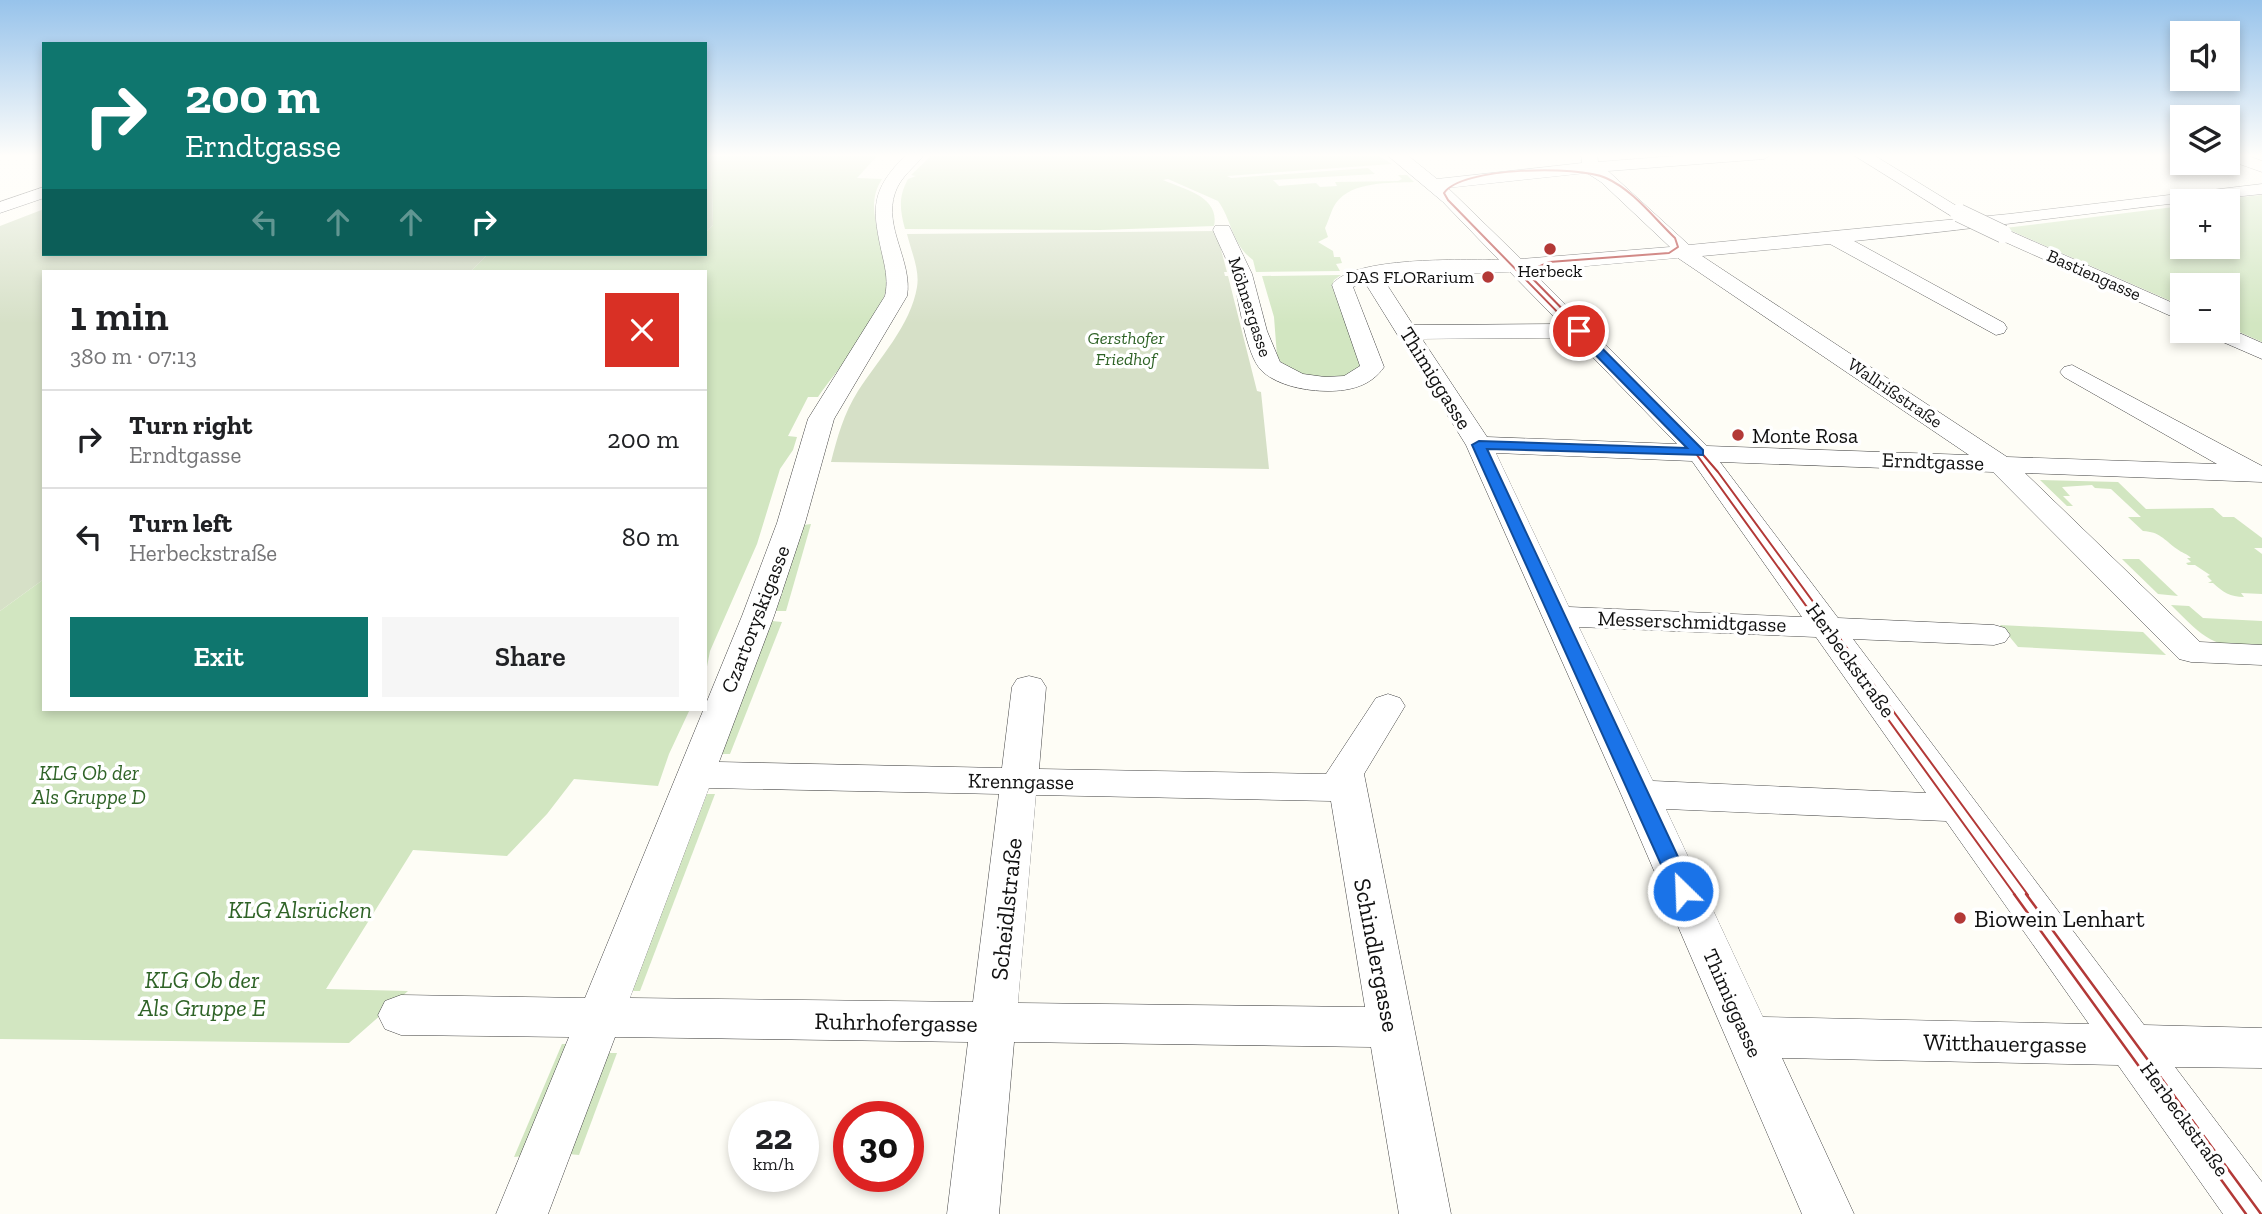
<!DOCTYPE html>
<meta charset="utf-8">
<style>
:root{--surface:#fff;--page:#f6f6f6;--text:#202124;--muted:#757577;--line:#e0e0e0;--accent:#0f766e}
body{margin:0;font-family:"Zilla Slab",serif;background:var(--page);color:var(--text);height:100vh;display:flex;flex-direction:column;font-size:26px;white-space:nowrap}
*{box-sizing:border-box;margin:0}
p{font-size:23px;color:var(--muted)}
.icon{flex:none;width:38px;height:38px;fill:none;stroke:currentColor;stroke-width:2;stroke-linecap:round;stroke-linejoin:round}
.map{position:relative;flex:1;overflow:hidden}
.panel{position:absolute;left:42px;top:270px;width:665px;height:441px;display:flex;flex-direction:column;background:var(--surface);border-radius:0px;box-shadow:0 4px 10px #0003}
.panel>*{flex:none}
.top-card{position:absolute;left:42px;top:42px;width:665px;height:214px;border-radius:0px;box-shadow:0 4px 10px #0003;background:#0f766e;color:#fff;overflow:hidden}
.fabs{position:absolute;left:2170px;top:21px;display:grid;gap:14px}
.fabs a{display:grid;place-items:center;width:70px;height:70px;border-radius:0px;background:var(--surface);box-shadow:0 4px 10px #0003;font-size:35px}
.speed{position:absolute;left:728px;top:1101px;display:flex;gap:14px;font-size:35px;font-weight:700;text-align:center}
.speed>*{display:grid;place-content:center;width:91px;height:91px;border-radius:50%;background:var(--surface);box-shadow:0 4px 10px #0003;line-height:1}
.speed small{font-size:18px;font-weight:400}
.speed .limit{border:10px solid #d22;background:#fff;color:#111}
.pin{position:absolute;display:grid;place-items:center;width:60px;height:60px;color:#fff;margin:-30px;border:4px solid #fff;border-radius:50%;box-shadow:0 2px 7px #0007}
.me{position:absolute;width:77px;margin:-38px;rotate:336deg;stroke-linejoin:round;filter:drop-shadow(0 0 5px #0008)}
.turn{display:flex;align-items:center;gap:24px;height:147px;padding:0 28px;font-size:32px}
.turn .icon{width:91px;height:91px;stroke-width:2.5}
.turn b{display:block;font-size:49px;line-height:60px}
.lanes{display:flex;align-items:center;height:66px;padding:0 28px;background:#0003;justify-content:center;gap:35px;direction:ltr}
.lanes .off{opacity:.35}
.round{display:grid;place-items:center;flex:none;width:74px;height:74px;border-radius:0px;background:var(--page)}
.head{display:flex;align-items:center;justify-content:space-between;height:119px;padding:0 28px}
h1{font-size:42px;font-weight:600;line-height:52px}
.primary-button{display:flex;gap:14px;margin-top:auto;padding:14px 28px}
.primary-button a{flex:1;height:80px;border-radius:0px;background:var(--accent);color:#fff;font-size:28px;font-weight:600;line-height:80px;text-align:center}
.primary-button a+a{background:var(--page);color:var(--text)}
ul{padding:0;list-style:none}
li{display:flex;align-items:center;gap:21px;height:98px;padding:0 28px;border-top:2px solid var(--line)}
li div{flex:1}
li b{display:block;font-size:26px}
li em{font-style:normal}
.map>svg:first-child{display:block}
.green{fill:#d2e6c1}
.cemetery{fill:#d6e0c7}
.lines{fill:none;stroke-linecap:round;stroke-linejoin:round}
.minor-casing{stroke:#444;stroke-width:1}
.minor{fill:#fff;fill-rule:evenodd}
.tram-far1{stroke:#b33937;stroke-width:2}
.tram{stroke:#b33937;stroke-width:2.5}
.minor-bridge-casing{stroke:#444;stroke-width:19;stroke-linecap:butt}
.minor-bridge{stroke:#fff;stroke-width:18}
.route{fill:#1a73e8;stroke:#114b97;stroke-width:2}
.poi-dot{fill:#b33937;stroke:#fff;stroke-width:2.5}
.labels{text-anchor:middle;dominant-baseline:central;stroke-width:7;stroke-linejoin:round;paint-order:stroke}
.far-poi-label{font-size:18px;fill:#111;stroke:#fff}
.far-street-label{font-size:18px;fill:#111;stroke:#fff}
.far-park-label{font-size:18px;font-style:italic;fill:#2f6327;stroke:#fff}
.street-label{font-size:21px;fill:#111;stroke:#fff}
.poi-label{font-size:21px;fill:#111;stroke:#fff;text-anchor:start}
.park-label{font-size:21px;font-style:italic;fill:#2f6327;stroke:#fff}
.near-park-label{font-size:24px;font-style:italic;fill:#2f6327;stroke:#fff}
.near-street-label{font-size:24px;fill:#111;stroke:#fff}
.near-poi-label{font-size:24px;fill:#111;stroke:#fff;text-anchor:start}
</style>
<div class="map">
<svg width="2262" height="1214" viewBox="0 0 2262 1214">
<rect width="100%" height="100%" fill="#fefdf6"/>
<g class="green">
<path d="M 711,154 L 878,155 L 857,178 L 882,179 C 860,213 891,247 887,283 C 883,321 839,366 818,397 L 808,397 L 788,436 L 797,437 L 793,450 L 780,469 L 757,544 L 710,651 L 705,677 L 705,271 L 471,271 L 488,254 L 705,254 L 705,233 L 713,225 Z"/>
<path d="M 933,154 L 1376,154 L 1392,164 L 1227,176 L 1231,178 L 1368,168 L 1375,174 L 1273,180 L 1279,186 L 1316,183 L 1320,187 L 1337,186 L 1335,182 L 1398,181 L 1402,179 L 1398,175 L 1407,175 L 1414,182 C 1390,183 1352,181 1336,203 C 1331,210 1329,220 1325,228 L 1328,237 L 1318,242 L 1333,251 L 1334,257 L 1340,257 L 1342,263 L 1336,264 L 1340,271 L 1256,272 L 1253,260 C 1232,245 1232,220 1218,201 L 1168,179 L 1163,180 C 1186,190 1220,197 1214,226 L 1100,230 L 905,229 C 900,210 898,197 908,179 L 916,176 L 911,175 Z"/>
<path d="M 2262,195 L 2262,342 L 2228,327 L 2228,285 L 2182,285 L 2182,306 L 2005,228 L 2182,206 L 2182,247 L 2228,247 L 2228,201 L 2201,201 Z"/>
<path d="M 1341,275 L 1334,280 L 1332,287 L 1366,365 L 1341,379 L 1299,374 L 1281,362 L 1277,356 L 1274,317 L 1262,276 Z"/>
<path d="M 2040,480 L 2118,482 L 2146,509 L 2213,508 L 2223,517 L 2234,517 L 2262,538 L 2262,548 L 2254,548 L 2262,554 L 2262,594 L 2241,593 L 2244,597 C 2230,597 2223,592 2213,583 L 2208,583 L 2212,581 L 2207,576 L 2210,575 L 2195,565 L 2188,565 L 2186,563 L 2191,562 L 2187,558 L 2191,558 C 2186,553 2182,553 2177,549 C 2163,539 2160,532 2143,531 L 2128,517 L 2141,517 L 2111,489 L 2095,488 L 2092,485 L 2062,487 L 2070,496 L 2063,496 L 2073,506 L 2067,506 Z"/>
<path d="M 811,524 L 786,611 L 776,611 L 803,525 Z"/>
<path d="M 2122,559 L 2139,559 L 2178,596 L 2158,594 Z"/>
<path d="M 44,579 L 44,709 L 690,709 L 669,754 L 658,786 L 574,779 L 547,814 L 507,856 L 413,850 L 326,989 L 408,991 L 349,1043 L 0,1039 L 0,611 Z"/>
<path d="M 2171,605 L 2189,606 L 2203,618 L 2262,621 L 2262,650 C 2212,647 2205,639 2171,605 Z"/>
<path d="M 772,621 L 782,622 L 730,754 L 721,754 Z"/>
<path d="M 2000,625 L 2143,632 L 2166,655 L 2018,647 Z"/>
<path d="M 707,794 L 715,794 L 640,991 L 631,991 Z"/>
<path d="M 562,1044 L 570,1044 L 524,1156 L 514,1157 Z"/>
<path d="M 607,1053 L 617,1053 L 579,1155 L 568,1154 Z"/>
</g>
<g class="cemetery">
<path d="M 705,154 L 711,154 L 713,225 L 705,233 Z"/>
<path d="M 44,209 L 44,254 L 488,254 L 471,271 L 44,271 L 44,579 L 0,611 L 0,226 Z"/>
<path d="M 1216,231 L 1227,272 L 1224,272 L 1225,276 L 1228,276 L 1257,391 L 1261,392 L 1269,469 L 831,462 C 837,438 844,413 858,391 C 878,360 911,325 917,287 C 920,270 911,251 907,234 Z"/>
</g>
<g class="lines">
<g class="minor-casing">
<g id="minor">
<path d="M 907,154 L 925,154 C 915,167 900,177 895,193 C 883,227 913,262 907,296 L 834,419 L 805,523 L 774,616 L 719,762 L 1002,768 L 1012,687 L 1017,679 L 1029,676 L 1041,679 L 1046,687 L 1039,769 L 1326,774 L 1376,698 L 1388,694 L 1400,698 L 1405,706 L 1364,774 L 1451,1214 L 1399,1214 L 1371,1047 L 1014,1042 L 999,1214 L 947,1214 L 968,1042 L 615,1037 L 548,1214 L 496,1214 L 569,1037 L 401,1035 L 385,1029 L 378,1015 L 385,1001 L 401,995 L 585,998 L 742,616 L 777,523 L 808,419 L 885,296 C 888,283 886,271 883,258 C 872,209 869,191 907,154 ZM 709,788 L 999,794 L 973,1002 L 630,998 ZM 1036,795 L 1331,801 L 1365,1007 L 1018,1003 Z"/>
<path d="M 1386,154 L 1406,154 L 1437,179 L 1582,163 L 1581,154 L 1597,154 L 1598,162 L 1700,154 L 1772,154 L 1764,159 L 1608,171 L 1689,245 L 2009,214 L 2262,184 L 2262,194 C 2127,207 1991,228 1854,241 L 2004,323 L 2007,328 L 2004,333 L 1996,335 L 1830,244 L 1702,256 L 2007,457 L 2217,464 L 2064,377 L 2060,372 L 2064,367 L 2072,365 L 2262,466 L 2262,482 L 2025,473 L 2200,642 L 2262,645 L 2262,665 L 2191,662 L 2179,659 L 1993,472 L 1720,462 L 1838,618 L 1994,625 L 2005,628 L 2010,635 L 2005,642 L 1994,645 L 1853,639 L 2144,1025 L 2262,1028 L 2262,1068 L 2175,1067 L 2262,1182 L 2262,1214 L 2223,1214 L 2118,1065 L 1782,1058 L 1854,1214 L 1802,1214 L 1621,794 L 1466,445 L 1364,281 L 1353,287 L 1384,367 C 1371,386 1350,391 1328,391 C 1307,391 1278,386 1262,371 C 1245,355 1239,297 1232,274 C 1227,259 1219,245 1213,230 L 1215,226 L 1229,226 L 1231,230 L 1252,274 L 1267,331 L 1280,362 L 1303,374 L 1325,377 L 1344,376 L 1360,366 L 1332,285 C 1352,256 1463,260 1499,260 L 1443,202 ZM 1587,173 L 1601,182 L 1670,247 L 1521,259 L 1448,188 ZM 1678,258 L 1969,455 L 1707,446 L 1532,271 ZM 1510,272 L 1561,324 L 1413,325 L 1382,277 ZM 1574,338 L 1677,444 L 1487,437 L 1422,339 ZM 1496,453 L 1692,461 L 1802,617 L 1569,607 ZM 1579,627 L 1816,637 L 1926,793 L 1653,781 ZM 1666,809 L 1946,821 L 2089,1024 L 1763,1017 Z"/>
<path d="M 1852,154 L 1872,154 L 1968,213 L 1965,217 L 1953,217 Z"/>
<path d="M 2228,154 L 2243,154 L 2262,161 L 2262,172 L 2228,160 Z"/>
<path d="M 44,187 L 44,198 L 0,213 L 0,202 Z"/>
<path d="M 2003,228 L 2182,307 L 2182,321 L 1996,238 L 1994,234 Z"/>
<path d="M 2228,328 L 2262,343 L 2262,359 L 2209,336 L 2206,331 L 2228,331 Z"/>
</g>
</g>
<use href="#minor" class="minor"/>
<path class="tram-far1" d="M 2015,895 L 1697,455 L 1448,200 L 1444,193 C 1461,167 1578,165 1606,178 C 1633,190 1654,218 1675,238 L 1678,247 L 1669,253 L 1549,262 L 1536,268 L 1531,277 L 1685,434 L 1718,472 L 2028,895"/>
<g class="tram">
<path d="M 2014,894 L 2246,1214"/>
<path d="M 2026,894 L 2261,1214"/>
</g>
<g class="minor-bridge-casing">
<path id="minor-bridge" d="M 1959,213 L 2003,234"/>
</g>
<use href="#minor-bridge" class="minor-bridge"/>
</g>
<linearGradient id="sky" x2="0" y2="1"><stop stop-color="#97c3eb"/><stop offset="0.48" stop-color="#fffefb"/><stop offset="1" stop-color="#fffefb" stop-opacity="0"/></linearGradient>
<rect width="2262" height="324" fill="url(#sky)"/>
<path class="route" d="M 1575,329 L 1583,329 L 1703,450 L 1703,455 L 1487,449 L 1694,891 L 1691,897 L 1683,899 L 1676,897 L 1673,891 L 1472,445 L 1479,441 L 1687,448 L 1575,334 Z"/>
<g class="poi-dot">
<circle cx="1550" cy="249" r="7"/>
<circle cx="1488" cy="277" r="7"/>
<circle cx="1738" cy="435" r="7"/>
<circle cx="1960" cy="918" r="7"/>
</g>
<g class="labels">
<g class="far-poi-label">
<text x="1550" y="271">Herbeck</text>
<text x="1474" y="277" text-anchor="end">DAS FLORarium</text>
</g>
<g class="far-street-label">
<text transform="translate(2094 275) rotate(24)">Bastiengasse</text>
<text transform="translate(1250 307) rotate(72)">Möhnergasse</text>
<text transform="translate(1895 393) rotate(34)">Wallrißstraße</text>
</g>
<g class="far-park-label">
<text x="1126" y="338">Gersthofer<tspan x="1126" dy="21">Friedhof</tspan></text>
</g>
<g class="street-label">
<text transform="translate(1436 378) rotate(58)">Thimiggasse</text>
<text transform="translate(1933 461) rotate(2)">Erndtgasse</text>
<text transform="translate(755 619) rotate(-69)">Czartoryskigasse</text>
<text transform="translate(1692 621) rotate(2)">Messerschmidtgasse</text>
<text transform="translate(1851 660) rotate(54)">Herbeckstraße</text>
<text transform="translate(1021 781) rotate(1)">Krenngasse</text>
<text transform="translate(1733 1003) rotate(66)">Thimiggasse</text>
<text transform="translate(2185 1119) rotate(54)">Herbeckstraße</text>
</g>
<g class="poi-label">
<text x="1752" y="435">Monte Rosa</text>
</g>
<g class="park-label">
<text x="89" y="772">KLG Ob der<tspan x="89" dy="24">Als Gruppe D</tspan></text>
</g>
<g class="near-park-label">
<text x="300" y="909">KLG Alsrücken</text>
<text x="202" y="979">KLG Ob der<tspan x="202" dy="28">Als Gruppe E</tspan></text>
</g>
<g class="near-street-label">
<text transform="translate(1006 909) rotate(-84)">Scheidlstraße</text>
<text transform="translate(1377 955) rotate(79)">Schindlergasse</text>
<text transform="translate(896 1022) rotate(1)">Ruhrhofergasse</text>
<text transform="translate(2005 1043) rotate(1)">Witthauergasse</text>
</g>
<g class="near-poi-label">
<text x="1974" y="918">Biowein Lenhart</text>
</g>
</g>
</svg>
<div class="fabs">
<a><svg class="icon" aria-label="sound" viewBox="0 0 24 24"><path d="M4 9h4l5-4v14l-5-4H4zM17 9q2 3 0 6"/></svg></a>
<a><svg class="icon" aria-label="layers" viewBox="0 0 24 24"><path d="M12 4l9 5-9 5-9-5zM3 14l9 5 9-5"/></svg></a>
<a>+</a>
<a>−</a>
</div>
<div class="speed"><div>22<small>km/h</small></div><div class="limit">30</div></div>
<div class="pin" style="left:1579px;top:331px;background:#d93025"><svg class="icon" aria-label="arrive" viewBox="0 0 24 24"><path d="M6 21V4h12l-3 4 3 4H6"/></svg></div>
<svg class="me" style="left:1683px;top:891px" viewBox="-20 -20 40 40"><circle r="17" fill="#1a73e8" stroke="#fff" stroke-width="3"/><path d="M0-11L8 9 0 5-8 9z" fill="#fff"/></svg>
<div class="top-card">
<div class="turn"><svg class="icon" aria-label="right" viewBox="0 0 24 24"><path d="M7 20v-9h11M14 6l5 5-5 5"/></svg><div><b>200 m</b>Erndtgasse</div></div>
<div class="lanes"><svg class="icon off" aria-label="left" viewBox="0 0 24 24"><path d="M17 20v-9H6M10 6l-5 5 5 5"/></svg><svg class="icon off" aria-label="ahead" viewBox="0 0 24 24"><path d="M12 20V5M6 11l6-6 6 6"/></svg><svg class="icon off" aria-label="ahead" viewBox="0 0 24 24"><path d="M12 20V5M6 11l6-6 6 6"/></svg><svg class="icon" aria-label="right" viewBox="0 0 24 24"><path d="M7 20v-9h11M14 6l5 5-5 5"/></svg></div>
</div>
<section class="panel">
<div class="head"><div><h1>1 min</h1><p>380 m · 07:13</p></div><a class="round" style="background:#d93025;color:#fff"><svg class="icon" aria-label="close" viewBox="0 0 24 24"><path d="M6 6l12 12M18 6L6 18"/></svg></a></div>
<ul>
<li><svg class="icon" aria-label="right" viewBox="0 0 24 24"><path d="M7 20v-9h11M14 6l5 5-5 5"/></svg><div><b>Turn right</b><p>Erndtgasse</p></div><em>200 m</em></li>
<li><svg class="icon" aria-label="left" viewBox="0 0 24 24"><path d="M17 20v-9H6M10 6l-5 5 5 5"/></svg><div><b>Turn left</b><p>Herbeckstraße</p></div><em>80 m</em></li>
</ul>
<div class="primary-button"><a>Exit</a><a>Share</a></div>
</section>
</div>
